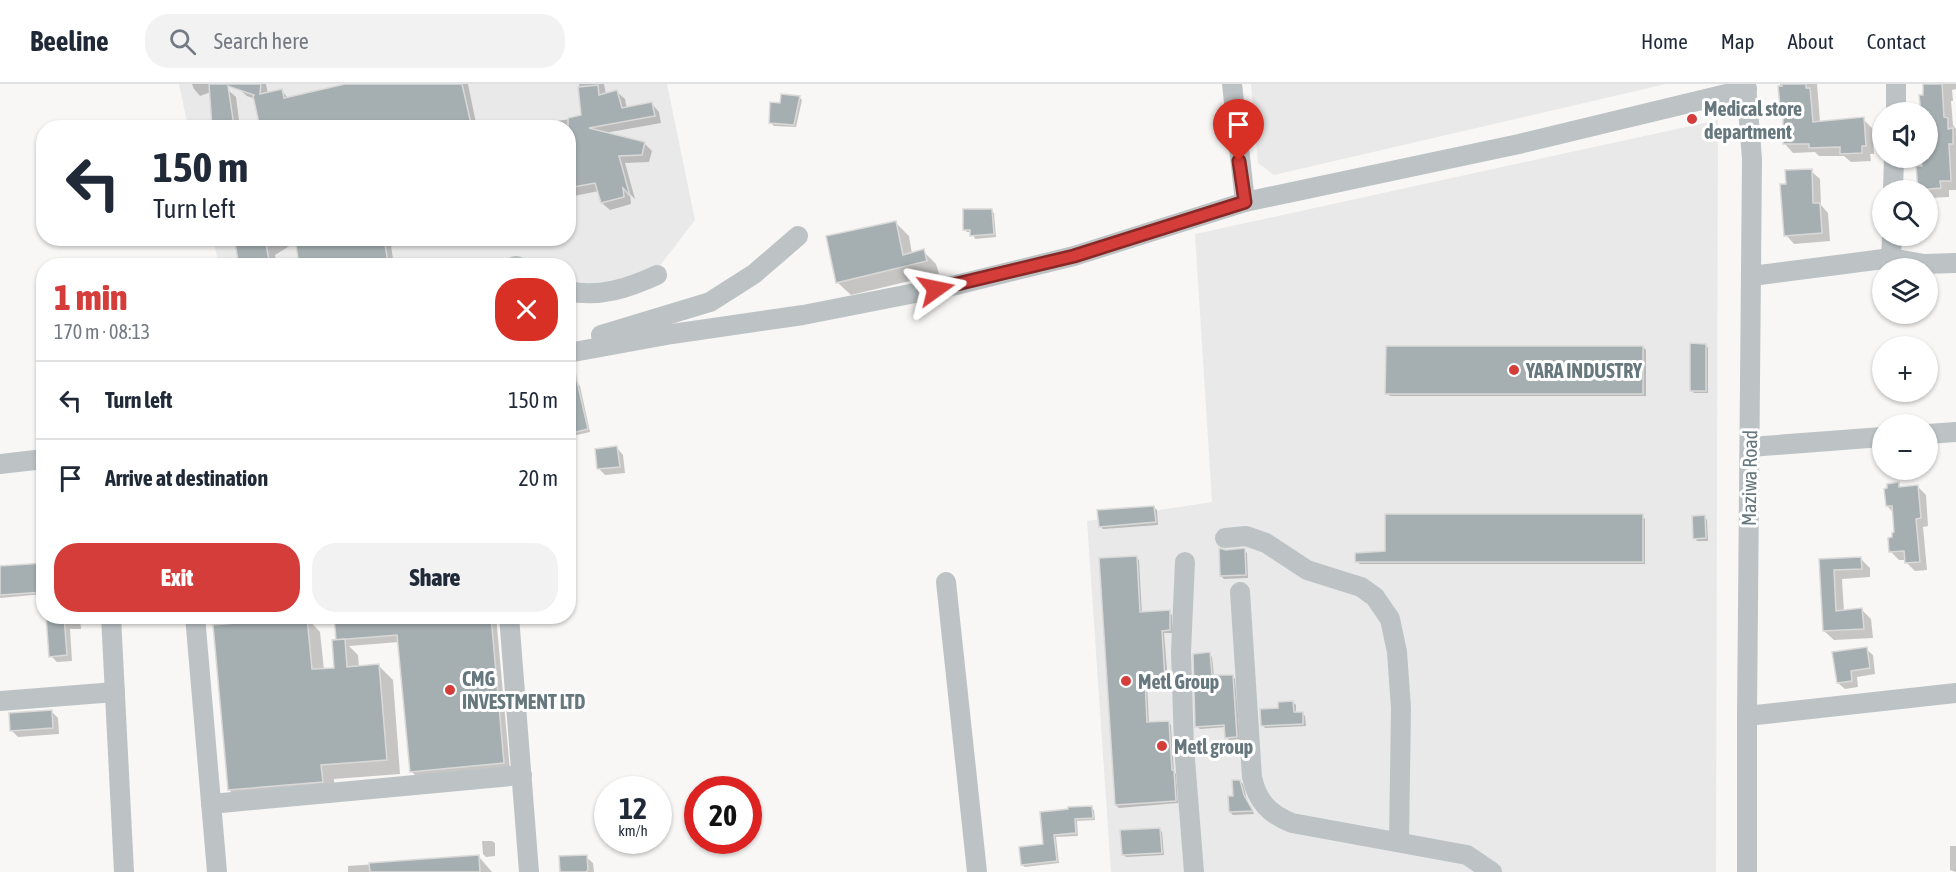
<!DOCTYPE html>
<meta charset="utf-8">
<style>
:root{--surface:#fff;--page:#f2f2f3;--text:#1f2937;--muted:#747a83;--line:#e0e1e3;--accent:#d43d3a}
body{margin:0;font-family:"Asap Condensed",sans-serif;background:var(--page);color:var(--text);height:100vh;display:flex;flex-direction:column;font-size:22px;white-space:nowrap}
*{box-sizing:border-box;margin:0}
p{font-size:20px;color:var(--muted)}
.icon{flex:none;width:33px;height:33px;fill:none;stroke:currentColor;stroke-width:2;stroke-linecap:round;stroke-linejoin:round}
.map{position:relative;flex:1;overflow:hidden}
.sheet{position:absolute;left:36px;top:174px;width:540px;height:366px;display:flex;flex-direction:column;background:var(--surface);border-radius:24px;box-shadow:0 2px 4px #0004}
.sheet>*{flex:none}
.hud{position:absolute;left:36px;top:36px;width:540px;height:126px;border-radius:24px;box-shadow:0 2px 4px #0004;background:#fff;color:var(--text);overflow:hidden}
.buttons{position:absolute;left:1872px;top:18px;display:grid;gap:12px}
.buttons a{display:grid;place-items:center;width:66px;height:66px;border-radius:50%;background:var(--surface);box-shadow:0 2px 4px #0004;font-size:30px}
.speed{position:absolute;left:594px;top:692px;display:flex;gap:12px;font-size:30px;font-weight:700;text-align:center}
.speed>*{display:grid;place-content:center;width:78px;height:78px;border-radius:50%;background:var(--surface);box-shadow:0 2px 4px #0004;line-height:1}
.speed small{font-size:15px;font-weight:400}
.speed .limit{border:9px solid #d22;background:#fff;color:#111}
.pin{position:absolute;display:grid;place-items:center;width:51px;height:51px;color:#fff;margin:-62px -26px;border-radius:50% 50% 50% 0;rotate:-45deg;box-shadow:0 0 6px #0007}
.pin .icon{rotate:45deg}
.me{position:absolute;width:66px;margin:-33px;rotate:78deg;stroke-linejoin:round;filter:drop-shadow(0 0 4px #0008)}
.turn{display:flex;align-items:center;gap:21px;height:126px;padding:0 18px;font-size:27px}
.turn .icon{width:78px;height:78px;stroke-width:2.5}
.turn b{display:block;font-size:42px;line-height:51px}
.round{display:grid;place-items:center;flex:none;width:63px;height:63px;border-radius:24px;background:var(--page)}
.head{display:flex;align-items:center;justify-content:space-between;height:102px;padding:0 18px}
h1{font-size:36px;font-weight:800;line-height:45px;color:var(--accent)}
.button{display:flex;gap:12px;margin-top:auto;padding:12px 18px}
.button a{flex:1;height:69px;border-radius:24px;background:var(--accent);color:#fff;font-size:24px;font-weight:800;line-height:69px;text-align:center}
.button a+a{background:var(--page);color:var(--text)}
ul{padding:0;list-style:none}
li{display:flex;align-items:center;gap:18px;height:78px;padding:0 18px;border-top:2px solid var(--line)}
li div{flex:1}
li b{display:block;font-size:22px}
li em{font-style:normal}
header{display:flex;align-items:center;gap:36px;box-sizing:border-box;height:84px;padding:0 30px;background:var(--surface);border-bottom:2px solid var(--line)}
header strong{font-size:28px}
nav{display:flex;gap:33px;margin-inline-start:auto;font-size:21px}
.search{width:420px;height:54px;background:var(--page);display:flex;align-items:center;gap:15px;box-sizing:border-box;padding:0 21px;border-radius:24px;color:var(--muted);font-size:22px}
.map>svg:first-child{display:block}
.built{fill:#e9e9e9}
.shadow{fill:#0003}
.building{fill:#a5afb2;stroke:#dad9d8;stroke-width:1.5}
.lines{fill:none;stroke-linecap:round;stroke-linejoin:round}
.minor{stroke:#bdc3c5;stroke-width:20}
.route-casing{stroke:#8a2826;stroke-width:15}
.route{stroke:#d43d3a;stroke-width:10}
.poi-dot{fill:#d43d3a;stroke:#fff;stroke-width:2}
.labels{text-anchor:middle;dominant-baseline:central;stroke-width:6;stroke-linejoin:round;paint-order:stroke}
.poi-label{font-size:20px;font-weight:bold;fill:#66787e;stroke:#fff;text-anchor:start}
.street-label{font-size:20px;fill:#66787e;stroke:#fff}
</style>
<header>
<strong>Beeline</strong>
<div class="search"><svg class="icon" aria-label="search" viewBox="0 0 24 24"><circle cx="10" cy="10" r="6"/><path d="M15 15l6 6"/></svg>Search here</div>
<nav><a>Home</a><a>Map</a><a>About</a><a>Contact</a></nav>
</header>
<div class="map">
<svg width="1956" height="788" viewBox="0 0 1956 788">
<rect width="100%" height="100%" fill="#f8f7f5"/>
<g class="built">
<path d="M 179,0 L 667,0 L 695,136 L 652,192 L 569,211 L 568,182 L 219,181 L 213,155 L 568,154 L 568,44 L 188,43 Z"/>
<path d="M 1251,0 L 1666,0 L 1274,91 L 1258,79 Z"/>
<path d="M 1718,36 L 1716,788 L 1111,788 L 1087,437 L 1212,418 L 1195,150 Z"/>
</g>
<g class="shadow">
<path d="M 192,0 L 220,0 L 228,6 L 236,13 L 240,44 L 213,44 L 211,8 L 200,12 L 194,5 Z"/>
<path d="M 240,0 L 266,0 L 268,10 L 281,6 L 289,15 L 352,0 L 468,0 L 477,44 L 262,44 L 255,15 L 247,12 L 239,5 Z"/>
<path d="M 579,0 L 604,0 L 606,10 L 617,8 L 625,15 L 627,25 L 652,20 L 659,28 L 661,39 L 605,49 L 644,59 L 652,67 L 649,78 L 625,79 L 635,115 L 630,110 L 631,120 L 610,126 L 602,119 L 599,107 L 574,112 L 572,109 L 568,110 L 568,44 L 558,44 L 557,37 L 583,33 Z"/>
<path d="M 1780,0 L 1817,0 L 1820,38 L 1863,35 L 1872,44 L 1874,70 L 1870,70 L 1871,77 L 1851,78 L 1844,72 L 1819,72 L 1815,68 L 1793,69 L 1785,60 L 1785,25 L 1781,22 Z"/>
<path d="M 1924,0 L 1956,0 L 1956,5 L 1952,6 L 1953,17 L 1951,17 L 1953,41 L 1956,45 L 1956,106 L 1949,106 L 1949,113 L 1928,114 L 1928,106 L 1919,105 L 1923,74 L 1928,74 L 1928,28 L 1921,28 L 1921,12 L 1925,12 Z"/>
<path d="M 799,13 L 802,16 L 796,43 L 774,42 L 771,39 L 782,20 Z"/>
<path d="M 1811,87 L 1820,95 L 1821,121 L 1828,129 L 1830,157 L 1794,160 L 1786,151 L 1787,101 Z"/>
<path d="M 991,126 L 994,129 L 996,153 L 975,155 L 972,148 L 967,148 L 965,146 Z"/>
<path d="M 895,138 L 909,152 L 912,170 L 923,167 L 936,180 L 939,190 L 851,211 L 837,198 Z"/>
<path d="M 235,154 L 287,154 L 291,161 L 275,171 L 277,182 L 240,182 Z"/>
<path d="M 296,154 L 417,154 L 391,161 L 394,182 L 301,182 Z"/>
<path d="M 1706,261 L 1708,264 L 1708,309 L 1694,309 L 1691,306 Z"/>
<path d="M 1643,263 L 1646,266 L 1646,312 L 1390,312 L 1387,309 Z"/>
<path d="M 577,299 L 580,302 L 590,348 L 568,353 L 568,301 Z"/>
<path d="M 617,364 L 623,371 L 625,389 L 605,391 L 599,385 Z"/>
<path d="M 1898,400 L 1902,404 L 1918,403 L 1926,411 L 1928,442 L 1923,443 L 1927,486 L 1915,487 L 1906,478 L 1906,476 L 1899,476 L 1891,468 L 1896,450 L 1894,429 L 1887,422 Z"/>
<path d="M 1154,423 L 1157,426 L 1158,441 L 1103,445 L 1100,442 Z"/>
<path d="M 1642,432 L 1645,435 L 1645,480 L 1360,480 L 1357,477 L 1386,468 Z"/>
<path d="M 1705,433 L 1707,436 L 1708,457 L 1697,457 L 1695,454 Z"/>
<path d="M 1244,466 L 1247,469 L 1248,494 L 1224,495 L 1221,492 L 1226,467 Z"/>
<path d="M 1136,474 L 1139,476 L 1142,530 L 1169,528 L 1172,531 L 1172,549 L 1164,549 L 1168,597 L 1147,599 L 1149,640 L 1169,639 L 1171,641 L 1174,688 L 1176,690 L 1178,719 L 1119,724 L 1116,721 Z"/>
<path d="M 1861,475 L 1870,484 L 1870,493 L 1842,495 L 1844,528 L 1862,526 L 1871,535 L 1873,554 L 1834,556 L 1824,547 L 1821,477 Z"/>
<path d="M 44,481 L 44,510 L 0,514 L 0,484 Z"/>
<path d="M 48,532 L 80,532 L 81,545 L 70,545 L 72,577 L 57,578 L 51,572 Z"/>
<path d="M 336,532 L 496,532 L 510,686 L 418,694 L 411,687 L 399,558 L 349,562 L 358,571 L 359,583 L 379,582 L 393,596 L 400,690 L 334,695 L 335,711 L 243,719 L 229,706 L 307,534 L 320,548 L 324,586 L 336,585 L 340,557 Z"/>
<path d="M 1866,565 L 1873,571 L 1875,590 L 1857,593 L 1858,603 L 1845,605 L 1838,599 Z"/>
<path d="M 1209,570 L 1212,573 L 1214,592 L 1232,592 L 1235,595 L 1240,655 L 1229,656 L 1227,653 L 1226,643 L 1200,645 L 1197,642 Z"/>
<path d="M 1293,618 L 1296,621 L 1296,629 L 1302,629 L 1305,632 L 1306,642 L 1265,644 L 1262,641 L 1280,625 Z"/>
<path d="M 51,627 L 58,634 L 59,650 L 18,653 L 12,647 Z"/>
<path d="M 1240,697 L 1243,700 L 1247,716 L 1254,730 L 1233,731 L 1230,728 Z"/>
<path d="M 1091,723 L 1094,726 L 1095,736 L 1077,737 L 1078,752 L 1056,753 L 1059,779 L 1025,783 L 1022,781 L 1045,761 L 1069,726 Z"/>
<path d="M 1159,745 L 1162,748 L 1164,771 L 1126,773 L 1123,770 Z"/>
<path d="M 482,757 L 492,757 L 495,759 L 495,772 L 486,773 L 483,770 Z"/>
<path d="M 1950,762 L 1956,762 L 1956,788 L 1950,786 Z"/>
<path d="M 479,773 L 492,788 L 348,788 L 348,782 Z"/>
<path d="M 586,773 L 593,779 L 594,788 L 561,788 Z"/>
</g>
<g class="building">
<path d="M 209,0 L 261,0 L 260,10 L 282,5 L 284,14 L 345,0 L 462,0 L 472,44 L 364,44 L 364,41 L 351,44 L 260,44 L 253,12 L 254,11 L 228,2 L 234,42 L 212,44 Z"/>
<path d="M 1782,0 L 1806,0 L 1806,4 L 1810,4 L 1813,38 L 1864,33 L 1866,62 L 1862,62 L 1862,69 L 1840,70 L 1840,63 L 1809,64 L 1809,60 L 1783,60 L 1783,22 L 1780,22 L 1778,2 L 1782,2 Z"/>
<path d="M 1923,0 L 1942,0 L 1944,33 L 1948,34 L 1948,45 L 1953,44 L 1953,60 L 1949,60 L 1951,97 L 1940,97 L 1941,104 L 1918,106 L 1916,82 L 1922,82 L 1922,74 L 1928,74 L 1928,28 L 1921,28 L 1919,11 L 1923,11 Z"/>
<path d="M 598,1 L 599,11 L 617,6 L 622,24 L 652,18 L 655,32 L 589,44 L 645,58 L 642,71 L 619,72 L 630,112 L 623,104 L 624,113 L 601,119 L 595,99 L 568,104 L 568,34 L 581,31 L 578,3 Z"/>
<path d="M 781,10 L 800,12 L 794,41 L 769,39 L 770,18 L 780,19 Z"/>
<path d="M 1812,85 L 1813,119 L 1820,119 L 1822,149 L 1784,152 L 1780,100 L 1786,100 L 1785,86 Z"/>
<path d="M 963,125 L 992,125 L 994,150 L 970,152 L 970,146 L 963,146 Z"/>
<path d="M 896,137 L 903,171 L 924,165 L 927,177 L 836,199 L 826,152 Z"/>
<path d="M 234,154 L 265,154 L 270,182 L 239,182 Z"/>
<path d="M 295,154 L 384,154 L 388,179 L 379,182 L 299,182 Z"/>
<path d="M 1690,259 L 1706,260 L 1706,307 L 1690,307 Z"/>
<path d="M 1386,262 L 1643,262 L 1643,310 L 1385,310 Z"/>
<path d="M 573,280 L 588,345 L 568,350 L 568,281 Z"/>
<path d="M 617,362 L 620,383 L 597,385 L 595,365 Z"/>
<path d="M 1899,398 L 1899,403 L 1918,401 L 1921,434 L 1916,435 L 1920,478 L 1905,479 L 1904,467 L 1889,468 L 1888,454 L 1892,453 L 1892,449 L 1894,448 L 1892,422 L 1886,422 L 1884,405 L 1887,404 L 1887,400 Z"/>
<path d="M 1154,422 L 1156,438 L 1099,443 L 1097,426 Z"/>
<path d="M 1385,430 L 1643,430 L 1643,478 L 1355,478 L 1355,469 L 1385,467 Z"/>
<path d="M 1705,431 L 1706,454 L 1693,455 L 1692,432 Z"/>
<path d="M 1219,464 L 1226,466 L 1245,464 L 1246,491 L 1220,492 Z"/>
<path d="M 1137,472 L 1140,528 L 1170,526 L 1170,546 L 1162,547 L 1165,595 L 1145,596 L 1147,638 L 1169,637 L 1172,686 L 1174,686 L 1176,717 L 1115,721 L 1099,474 Z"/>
<path d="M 1861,473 L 1862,485 L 1834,486 L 1836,527 L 1862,524 L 1864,545 L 1823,547 L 1819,475 Z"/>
<path d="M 44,479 L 44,508 L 0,511 L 0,482 Z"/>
<path d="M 46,532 L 64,532 L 67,571 L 49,573 Z"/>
<path d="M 334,532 L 491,532 L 504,679 L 410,688 L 397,551 L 336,556 Z"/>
<path d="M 307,533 L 312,585 L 334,584 L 332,556 L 345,555 L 347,583 L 379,580 L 387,676 L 321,681 L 323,698 L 228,706 L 213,541 Z"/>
<path d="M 1867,563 L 1870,584 L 1851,587 L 1852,597 L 1837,599 L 1832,568 Z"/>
<path d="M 1210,568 L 1212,591 L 1233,591 L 1237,653 L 1225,654 L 1224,641 L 1195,643 L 1193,570 Z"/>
<path d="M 1293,617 L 1294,628 L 1303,628 L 1303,640 L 1261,642 L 1260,625 L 1278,624 L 1278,618 Z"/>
<path d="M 52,626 L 53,644 L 10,647 L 9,629 Z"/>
<path d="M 1232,696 L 1240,696 L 1244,711 L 1253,727 L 1229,728 L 1228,712 L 1233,712 Z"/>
<path d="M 1092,722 L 1093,734 L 1075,735 L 1076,749 L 1054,751 L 1057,777 L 1021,781 L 1019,763 L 1043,760 L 1040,728 L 1068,725 L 1068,723 Z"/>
<path d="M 1160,744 L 1162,769 L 1122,771 L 1120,746 Z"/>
<path d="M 479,771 L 480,788 L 370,788 L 369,779 Z"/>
<path d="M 587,771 L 588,786 L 586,788 L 560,788 L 559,772 Z"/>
</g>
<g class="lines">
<g class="minor">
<path d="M 1232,0 L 1245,118"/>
<path d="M 1746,0 L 1752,75 L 1747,632 L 1747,788"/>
<path d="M 1896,28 L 1896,0"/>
<path d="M 1893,106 L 1894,74"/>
<path d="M 1891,174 L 1892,152"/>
<path d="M 515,182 L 517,182"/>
<path d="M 1752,192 L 1891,174 L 1924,180 L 1956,179"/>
<path d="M 568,207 C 599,214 629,204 657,191"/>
<path d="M 601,251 L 710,218 L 754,190 L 798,152"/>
<path d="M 568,269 L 672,250 L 803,231 L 956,201 L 1074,172 L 1245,118 L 1519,60 L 1747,5"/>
<path d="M 1928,350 L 1956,348"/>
<path d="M 1750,363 L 1882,353"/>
<path d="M 0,380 L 44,375"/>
<path d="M 1225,454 L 1246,452 L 1266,459 L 1307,486 L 1361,503 L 1375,513 L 1390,535 L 1397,568 L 1401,624 L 1399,758"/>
<path d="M 1185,478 L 1181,568 L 1184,663 L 1194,788"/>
<path d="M 946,498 L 977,788"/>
<path d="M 1240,508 L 1252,693 C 1257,717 1269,730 1292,739 L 1467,771 L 1492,788"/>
<path d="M 111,532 L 124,788"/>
<path d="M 195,532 L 217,788"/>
<path d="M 509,532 L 529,788"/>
<path d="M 0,617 L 115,608"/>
<path d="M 1747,632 L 1956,609"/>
<path d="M 211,720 L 522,691"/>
</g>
</g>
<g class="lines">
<g class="route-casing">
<path id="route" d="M 936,205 L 1074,172 L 1245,118 L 1239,77"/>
</g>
<use href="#route" class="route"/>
</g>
<g class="poi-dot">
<circle cx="1692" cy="35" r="6"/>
<circle cx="1514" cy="286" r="6"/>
<circle cx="1126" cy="597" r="6"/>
<circle cx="450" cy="606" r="6"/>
<circle cx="1162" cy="662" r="6"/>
</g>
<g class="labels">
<g class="poi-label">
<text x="1704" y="24">Medical store<tspan x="1704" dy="23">department</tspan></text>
<text x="1526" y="286">YARA INDUSTRY</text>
<text x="462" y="594">CMG<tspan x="462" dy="23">INVESTMENT LTD</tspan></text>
<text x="1138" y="597">Metl Group</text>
<text x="1174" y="662">Metl group</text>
</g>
<g class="street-label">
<text transform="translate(1749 394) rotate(-89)">Maziwa Road</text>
</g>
</g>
</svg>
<div class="buttons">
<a><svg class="icon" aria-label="sound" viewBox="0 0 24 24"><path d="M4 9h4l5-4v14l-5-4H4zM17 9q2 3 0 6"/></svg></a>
<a><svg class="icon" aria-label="search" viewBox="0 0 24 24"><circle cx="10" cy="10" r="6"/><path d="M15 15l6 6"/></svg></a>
<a><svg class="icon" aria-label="layers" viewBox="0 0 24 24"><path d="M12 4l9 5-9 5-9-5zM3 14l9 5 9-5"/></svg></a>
<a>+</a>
<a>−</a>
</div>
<div class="speed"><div>12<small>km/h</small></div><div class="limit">20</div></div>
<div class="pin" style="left:1239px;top:77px;background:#d93025"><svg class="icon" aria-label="arrive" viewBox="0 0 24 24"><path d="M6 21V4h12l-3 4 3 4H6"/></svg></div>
<svg class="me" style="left:936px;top:205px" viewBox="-20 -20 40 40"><path d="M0-17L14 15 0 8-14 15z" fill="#d43d3a" stroke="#fff" stroke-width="4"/></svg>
<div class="hud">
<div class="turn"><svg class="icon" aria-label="left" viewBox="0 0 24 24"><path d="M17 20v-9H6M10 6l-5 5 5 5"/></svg><div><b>150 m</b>Turn left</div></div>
</div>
<section class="sheet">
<div class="head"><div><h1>1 min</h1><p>170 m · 08:13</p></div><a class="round" style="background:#d93025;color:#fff"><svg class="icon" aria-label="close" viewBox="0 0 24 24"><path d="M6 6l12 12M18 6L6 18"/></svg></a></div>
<ul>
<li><svg class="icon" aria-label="left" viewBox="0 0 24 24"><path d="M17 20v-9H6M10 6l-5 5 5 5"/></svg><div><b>Turn left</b></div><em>150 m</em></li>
<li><svg class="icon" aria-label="arrive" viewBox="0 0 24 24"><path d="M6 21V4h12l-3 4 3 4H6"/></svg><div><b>Arrive at destination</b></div><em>20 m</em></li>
</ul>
<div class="button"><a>Exit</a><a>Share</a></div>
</section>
</div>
